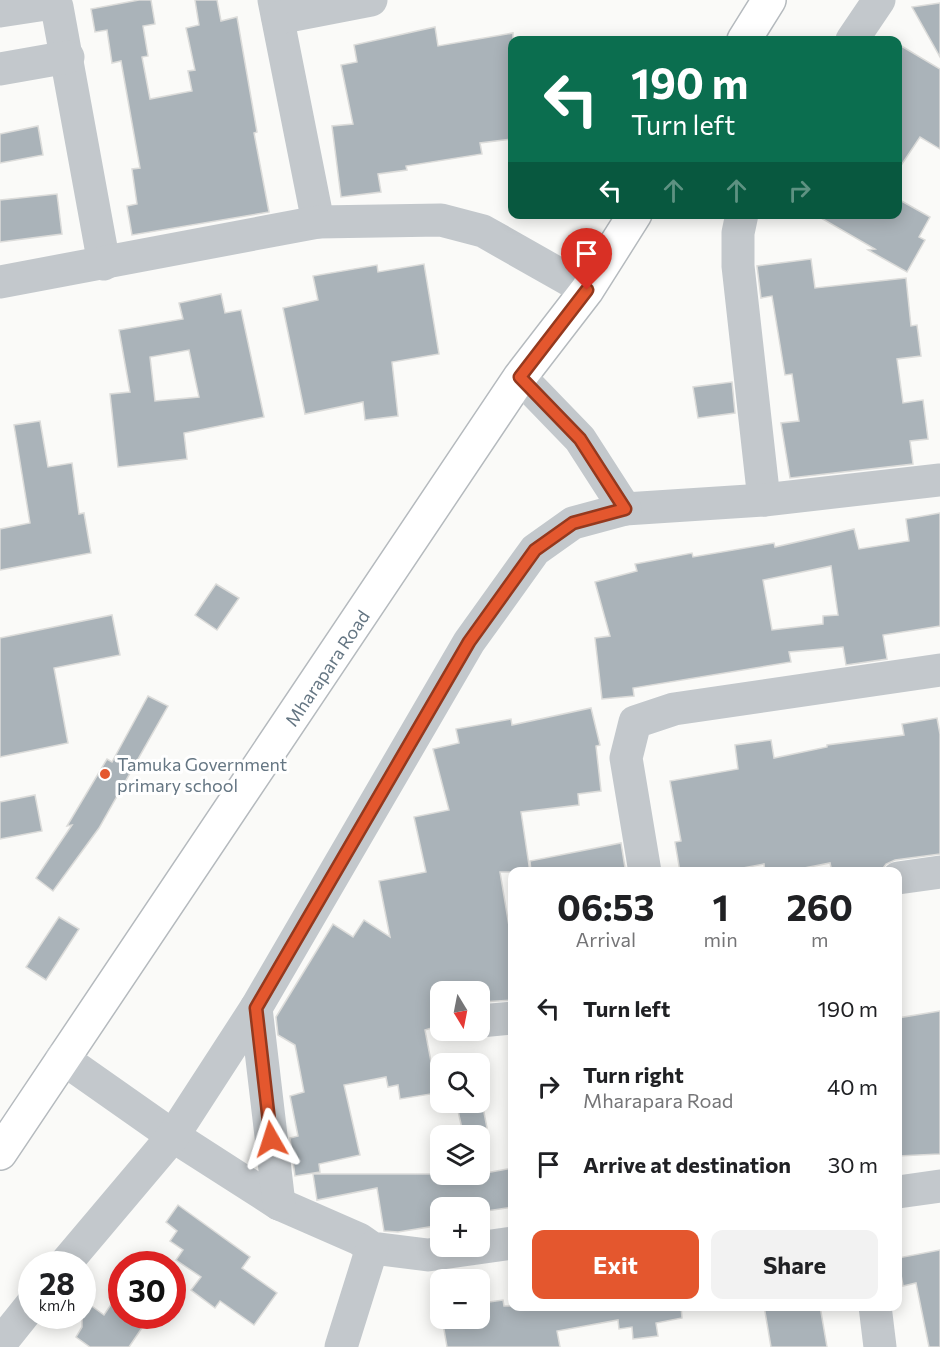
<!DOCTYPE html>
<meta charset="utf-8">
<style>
:root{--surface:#fff;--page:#f2f2f2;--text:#202124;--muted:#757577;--accent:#e4572e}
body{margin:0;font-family:Commissioner,sans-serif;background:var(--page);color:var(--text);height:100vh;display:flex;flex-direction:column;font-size:22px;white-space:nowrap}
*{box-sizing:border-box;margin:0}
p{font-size:20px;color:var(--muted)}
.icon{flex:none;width:33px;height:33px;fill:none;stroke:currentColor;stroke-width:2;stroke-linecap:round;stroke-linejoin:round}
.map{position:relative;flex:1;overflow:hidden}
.details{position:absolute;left:508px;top:867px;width:394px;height:444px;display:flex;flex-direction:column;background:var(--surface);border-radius:12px;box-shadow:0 3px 15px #0003}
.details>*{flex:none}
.top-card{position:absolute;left:508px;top:36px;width:394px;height:183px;border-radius:12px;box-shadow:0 3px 15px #0003;background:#0b6e4f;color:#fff;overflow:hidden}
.needle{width:39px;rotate:170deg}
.controls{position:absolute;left:430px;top:981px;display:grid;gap:12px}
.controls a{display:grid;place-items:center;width:60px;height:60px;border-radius:12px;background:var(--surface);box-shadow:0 3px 15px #0003;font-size:30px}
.speed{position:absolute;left:18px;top:1251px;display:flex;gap:12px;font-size:30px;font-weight:700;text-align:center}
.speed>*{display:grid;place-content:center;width:78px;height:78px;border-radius:50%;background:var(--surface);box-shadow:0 3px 15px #0003;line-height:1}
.speed small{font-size:15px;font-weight:400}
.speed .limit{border:9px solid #d22;background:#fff;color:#111}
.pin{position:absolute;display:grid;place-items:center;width:51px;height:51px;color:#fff;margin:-62px -26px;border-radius:50% 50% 50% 0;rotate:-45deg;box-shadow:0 0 6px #0007}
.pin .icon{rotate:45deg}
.me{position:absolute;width:66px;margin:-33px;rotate:354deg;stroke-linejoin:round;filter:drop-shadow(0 0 4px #0008)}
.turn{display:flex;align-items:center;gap:21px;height:126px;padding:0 24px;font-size:27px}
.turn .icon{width:78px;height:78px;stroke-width:2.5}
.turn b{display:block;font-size:42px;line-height:51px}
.lanes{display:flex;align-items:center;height:57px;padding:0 24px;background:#0003;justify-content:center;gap:30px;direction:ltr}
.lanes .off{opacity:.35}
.eta{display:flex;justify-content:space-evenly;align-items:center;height:102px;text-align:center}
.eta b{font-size:36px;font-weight:700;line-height:42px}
.cta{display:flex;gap:12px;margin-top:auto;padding:12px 24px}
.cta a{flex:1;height:69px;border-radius:12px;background:var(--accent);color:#fff;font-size:24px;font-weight:700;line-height:69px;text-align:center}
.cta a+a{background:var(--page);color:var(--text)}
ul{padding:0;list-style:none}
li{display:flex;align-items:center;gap:18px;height:78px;padding:0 24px}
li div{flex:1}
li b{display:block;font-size:22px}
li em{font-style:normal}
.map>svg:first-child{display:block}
.building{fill:#aab3b9;stroke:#dcdcda;stroke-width:1.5;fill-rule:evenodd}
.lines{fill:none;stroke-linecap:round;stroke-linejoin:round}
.major-casing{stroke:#b5babe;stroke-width:36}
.minor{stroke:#c3c8cc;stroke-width:33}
.major{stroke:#fff;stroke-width:33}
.route-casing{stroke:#94391e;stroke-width:15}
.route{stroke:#e4572e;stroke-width:10}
.poi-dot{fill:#e4572e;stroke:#fff;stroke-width:2}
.labels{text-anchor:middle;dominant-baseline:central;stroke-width:6;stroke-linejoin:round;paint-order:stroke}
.street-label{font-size:18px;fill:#657683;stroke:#fff}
.poi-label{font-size:18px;fill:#657683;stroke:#fff;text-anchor:start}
</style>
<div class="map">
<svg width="940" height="1347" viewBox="0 0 940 1347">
<rect width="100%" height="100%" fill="#fafaf8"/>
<g class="building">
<path d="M 139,0 L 151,0 L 155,24 L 143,26 L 148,56 L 142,57 L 150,99 L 192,91 L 188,71 L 195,70 L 186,28 L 199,25 L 195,0 L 217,0 L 221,21 L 237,17 L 257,132 L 254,133 L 269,212 L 132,235 L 127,206 L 137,204 L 132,169 L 140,168 L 121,61 L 112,63 L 107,30 L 95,32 L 91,9 Z"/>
<path d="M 940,3 L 940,57 L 912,7 Z"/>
<path d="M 435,27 L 438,46 L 513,33 L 513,139 L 480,143 L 482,154 L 406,166 L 407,170 L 378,174 L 381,192 L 341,197 L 332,126 L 353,124 L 341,65 L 357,62 L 354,45 Z"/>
<path d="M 898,44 L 940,69 L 940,149 L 920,137 L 898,170 Z"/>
<path d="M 38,126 L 43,155 L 0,163 L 0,134 Z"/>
<path d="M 57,194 L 62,234 L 0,242 L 0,200 Z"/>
<path d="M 898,199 L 930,217 L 919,237 L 925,240 L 907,272 L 868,250 L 875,249 L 814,214 L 898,214 Z"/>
<path d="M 811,259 L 815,288 L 906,278 L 911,326 L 917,325 L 921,356 L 897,359 L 903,403 L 923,400 L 928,439 L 910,441 L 913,464 L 790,478 L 781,423 L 799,421 L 792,374 L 785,375 L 772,296 L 761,298 L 757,266 Z"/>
<path d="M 424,264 L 439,354 L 392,362 L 398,416 L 365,420 L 363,402 L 305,414 L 283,308 L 318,300 L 313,276 L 377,265 L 378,272 Z"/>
<path d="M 221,294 L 225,313 L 241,310 L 264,417 L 184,433 L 187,459 L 118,467 L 110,394 L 130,392 L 119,330 L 183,319 L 179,303 ZM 189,350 L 199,397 L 155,401 L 150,357 Z"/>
<path d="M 732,382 L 735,413 L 698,418 L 693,387 Z"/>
<path d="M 40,421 L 48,467 L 72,463 L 79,514 L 84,513 L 91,553 L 0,570 L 0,529 L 30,523 L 14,425 Z"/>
<path d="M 940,513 L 940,626 L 883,635 L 887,659 L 846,665 L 843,647 L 789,652 L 791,662 L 633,688 L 634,696 L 602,699 L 595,638 L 610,636 L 595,582 L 637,571 L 635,564 L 692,553 L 693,557 L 774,543 L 775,547 L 854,529 L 859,549 L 909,541 L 906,519 ZM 831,566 L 838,615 L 823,616 L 823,624 L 772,630 L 763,580 Z"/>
<path d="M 216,584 L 239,598 L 217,630 L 195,615 Z"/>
<path d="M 112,615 L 120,655 L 54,668 L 68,743 L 0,757 L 0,638 Z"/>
<path d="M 148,696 L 168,706 L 99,828 L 53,891 L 36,878 L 72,825 L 67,826 L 107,759 L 112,762 Z"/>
<path d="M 591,708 L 600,745 L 596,746 L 601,791 L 578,794 L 579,805 L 521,812 L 530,872 L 500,872 L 513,950 L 513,1000 L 480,1002 L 480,992 L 441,992 L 441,1025 L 425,1030 L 437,1093 L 400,1099 L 398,1085 L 388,1087 L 386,1077 L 344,1085 L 360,1155 L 319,1164 L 320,1172 L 295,1176 L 290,1138 L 298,1136 L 290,1096 L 304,1092 L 295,1045 L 278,1035 L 276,1017 L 333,924 L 353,937 L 364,920 L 390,937 L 379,881 L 426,872 L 414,817 L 449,810 L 433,749 L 459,743 L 456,729 L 511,719 L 512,725 Z"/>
<path d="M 937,718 L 940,734 L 940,854 L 895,860 L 886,864 L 881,871 L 875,872 L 832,872 L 830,863 L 784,872 L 765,872 L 764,864 L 722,872 L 680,872 L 675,842 L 681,841 L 670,781 L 738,769 L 735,745 L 771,740 L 774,758 L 827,747 L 827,745 L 904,735 L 902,724 Z"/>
<path d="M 35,795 L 42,831 L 0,839 L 0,802 Z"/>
<path d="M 621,843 L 625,868 L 606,872 L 531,872 L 530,861 Z"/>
<path d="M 59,917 L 79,929 L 46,980 L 26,967 Z"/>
<path d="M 940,1011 L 940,1154 L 898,1156 L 898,1018 Z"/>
<path d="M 456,1102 L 482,1102 L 487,1128 L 463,1133 Z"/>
<path d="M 513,1168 L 513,1207 L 480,1212 L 480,1208 L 441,1208 L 441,1225 L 398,1232 L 384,1231 L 377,1188 L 317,1200 L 313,1174 L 480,1174 Z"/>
<path d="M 178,1205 L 250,1257 L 242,1268 L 277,1293 L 254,1325 L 220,1301 L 215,1308 L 191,1290 L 201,1277 L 176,1260 L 183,1250 L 170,1241 L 177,1231 L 166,1222 Z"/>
<path d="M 940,1250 L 940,1347 L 929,1347 L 916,1283 L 903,1286 L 898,1258 Z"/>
<path d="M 122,1288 L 122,1316 L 150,1316 L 129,1347 L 90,1347 L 76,1337 L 82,1327 L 82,1299 L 104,1315 Z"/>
<path d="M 503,1300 L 504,1306 L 681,1306 L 682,1318 L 656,1323 L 658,1336 L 633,1339 L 632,1327 L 619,1329 L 618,1320 L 557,1331 L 560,1347 L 447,1347 L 442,1318 L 484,1318 L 482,1303 Z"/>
<path d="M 764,1306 L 820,1306 L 827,1347 L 771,1347 Z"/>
</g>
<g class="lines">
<g class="major-casing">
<g id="major">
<path d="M 744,40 L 769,0"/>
<path d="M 0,1153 L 520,377 L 587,290 L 635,214"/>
</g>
</g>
<g class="minor">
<path d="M 274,0 L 318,222"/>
<path d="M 0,11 L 46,4 L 57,7 L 104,264"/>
<path d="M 278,18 L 371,0"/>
<path d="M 852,40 L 879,0"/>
<path d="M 0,69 L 68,57"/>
<path d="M 742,214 L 738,233 L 738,266 L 764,500"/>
<path d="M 0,282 L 318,222 L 441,220 L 483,231 L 587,290"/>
<path d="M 520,377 L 580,439 L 625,509 L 764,500 L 940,480"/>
<path d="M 645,872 L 626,758 L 635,722 L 674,709 L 940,670"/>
<path d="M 898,878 L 940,872"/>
<path d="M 480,1021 L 513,1018"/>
<path d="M 62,1058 L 173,1136 L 279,1204 L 359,1239 L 372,1248 L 428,1255 L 513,1243"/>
<path d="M 898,1192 L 940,1186"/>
<path d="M 279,1204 L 256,1008 L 469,642 L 535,550 L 573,523 L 625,509"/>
<path d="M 65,1264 L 173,1136 L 256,1008"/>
<path d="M 875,1306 L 880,1347"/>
<path d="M 0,1344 L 32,1304"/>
<path d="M 341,1347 L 372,1248"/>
</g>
<use href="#major" class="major"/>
</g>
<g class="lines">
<g class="route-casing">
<path id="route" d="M 271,1139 L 256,1008 L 469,642 L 535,550 L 573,523 L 625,509 L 580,439 L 520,377 L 587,290"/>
</g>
<use href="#route" class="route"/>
</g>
<circle class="poi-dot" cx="105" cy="774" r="6"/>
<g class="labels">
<g class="street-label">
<text transform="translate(327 668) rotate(-56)">Mharapara Road</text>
</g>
<g class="poi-label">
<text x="117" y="764">Tamuka Government<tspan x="117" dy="21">primary school</tspan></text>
</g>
</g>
</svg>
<div class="controls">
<a><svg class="needle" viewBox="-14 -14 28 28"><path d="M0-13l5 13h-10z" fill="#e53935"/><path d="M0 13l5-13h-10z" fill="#757577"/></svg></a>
<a><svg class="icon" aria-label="search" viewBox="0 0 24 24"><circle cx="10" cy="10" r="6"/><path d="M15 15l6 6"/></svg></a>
<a><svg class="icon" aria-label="layers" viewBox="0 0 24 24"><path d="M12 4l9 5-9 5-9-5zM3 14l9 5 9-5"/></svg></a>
<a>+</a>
<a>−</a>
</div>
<div class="speed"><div>28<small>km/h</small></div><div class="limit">30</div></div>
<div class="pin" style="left:587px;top:290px;background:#d93025"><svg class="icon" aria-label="arrive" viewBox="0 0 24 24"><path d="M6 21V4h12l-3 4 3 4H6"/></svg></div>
<svg class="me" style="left:271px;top:1139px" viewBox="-20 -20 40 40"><path d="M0-17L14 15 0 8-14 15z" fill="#e4572e" stroke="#fff" stroke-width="4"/></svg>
<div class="top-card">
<div class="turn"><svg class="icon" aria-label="left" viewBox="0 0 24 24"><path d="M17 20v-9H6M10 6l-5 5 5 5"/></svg><div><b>190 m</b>Turn left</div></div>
<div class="lanes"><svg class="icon" aria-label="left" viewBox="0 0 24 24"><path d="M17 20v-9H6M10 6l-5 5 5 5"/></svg><svg class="icon off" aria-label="ahead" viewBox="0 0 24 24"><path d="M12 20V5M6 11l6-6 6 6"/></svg><svg class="icon off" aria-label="ahead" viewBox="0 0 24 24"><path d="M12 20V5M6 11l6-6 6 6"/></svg><svg class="icon off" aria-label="right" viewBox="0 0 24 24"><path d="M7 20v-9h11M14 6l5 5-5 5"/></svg></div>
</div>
<section class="details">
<div class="eta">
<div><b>06:53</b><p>Arrival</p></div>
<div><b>1</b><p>min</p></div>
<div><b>260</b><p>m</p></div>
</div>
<ul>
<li><svg class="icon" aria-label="left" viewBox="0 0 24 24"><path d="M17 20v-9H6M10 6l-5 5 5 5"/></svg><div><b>Turn left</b></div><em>190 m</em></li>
<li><svg class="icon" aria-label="right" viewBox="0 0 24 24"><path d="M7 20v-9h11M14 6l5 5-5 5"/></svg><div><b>Turn right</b><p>Mharapara Road</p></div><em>40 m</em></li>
<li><svg class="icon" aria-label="arrive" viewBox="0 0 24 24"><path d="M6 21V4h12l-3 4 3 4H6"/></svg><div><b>Arrive at destination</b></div><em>30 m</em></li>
</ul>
<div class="cta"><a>Exit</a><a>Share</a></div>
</section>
</div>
